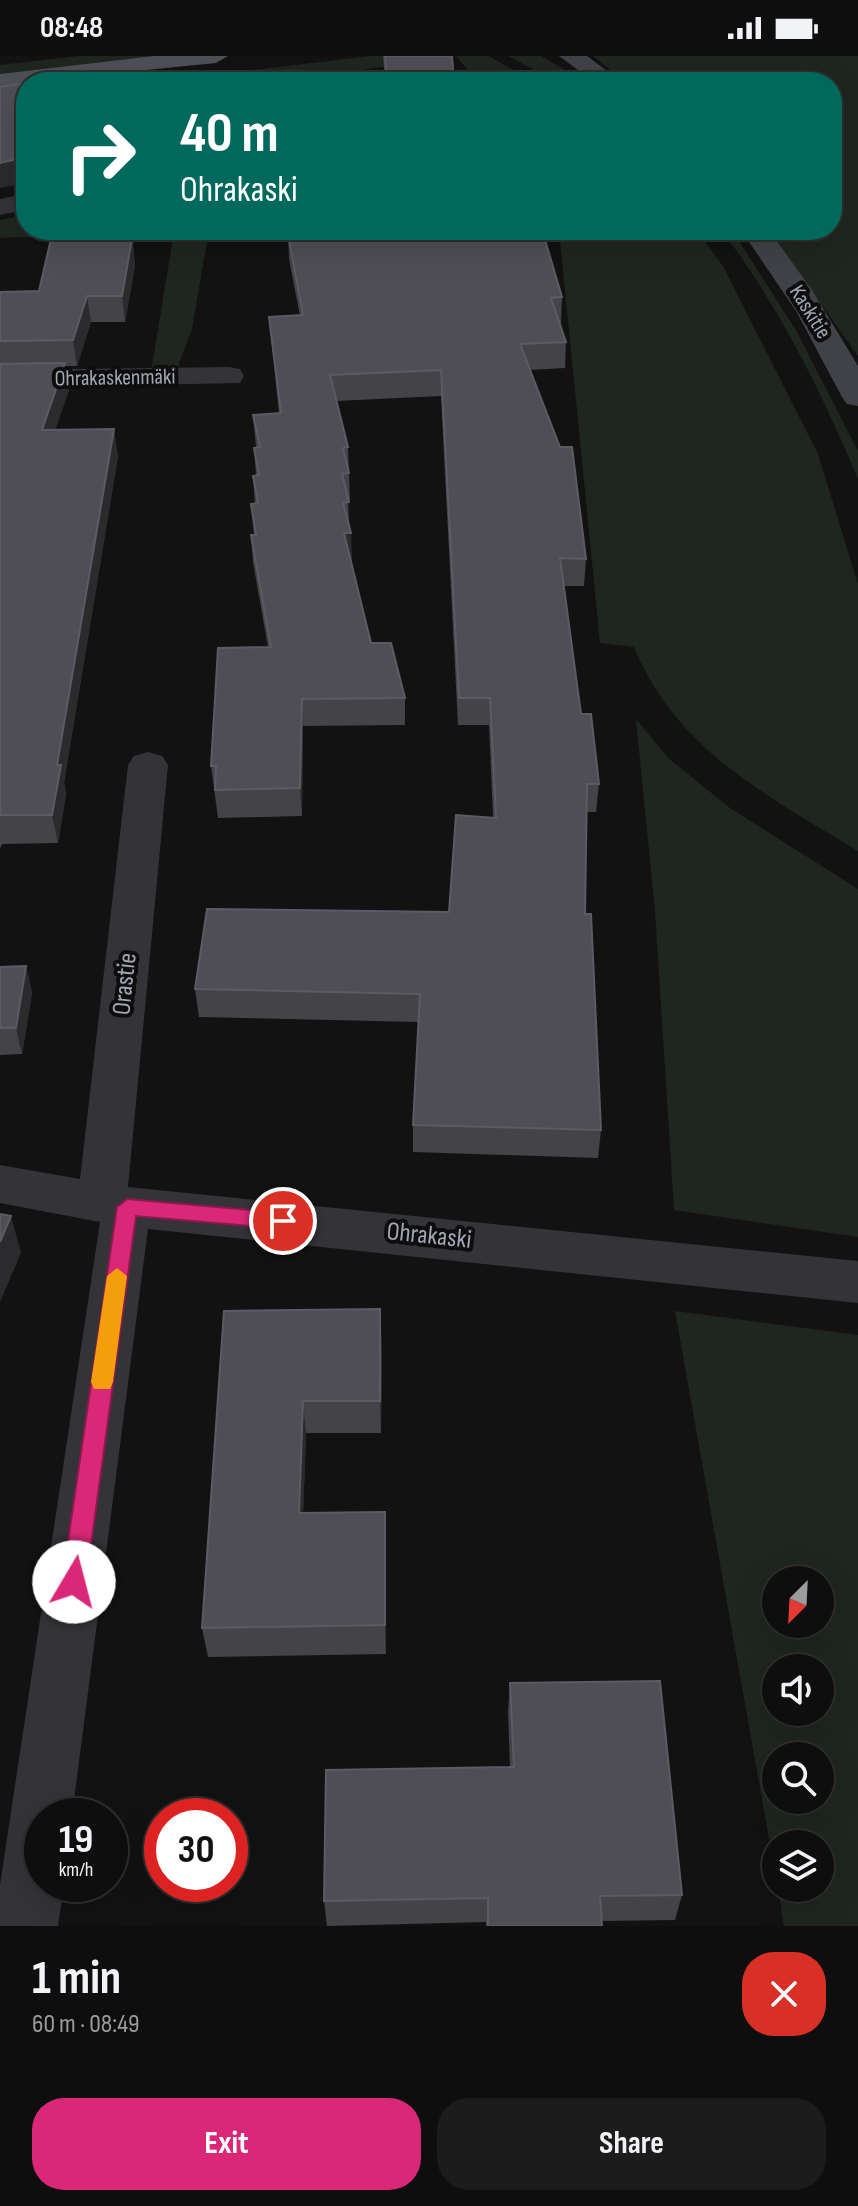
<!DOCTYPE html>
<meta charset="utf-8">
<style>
:root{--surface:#0e0e0e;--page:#1c1c1c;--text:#f1f3f6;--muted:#9b9c9e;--line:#2e2e2e;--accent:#db2777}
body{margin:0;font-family:"Sofia Sans Condensed",sans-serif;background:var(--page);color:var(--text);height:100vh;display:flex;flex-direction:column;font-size:30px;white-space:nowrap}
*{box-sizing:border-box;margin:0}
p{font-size:26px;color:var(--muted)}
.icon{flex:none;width:44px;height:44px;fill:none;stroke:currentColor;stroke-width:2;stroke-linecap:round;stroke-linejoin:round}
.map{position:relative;height:1870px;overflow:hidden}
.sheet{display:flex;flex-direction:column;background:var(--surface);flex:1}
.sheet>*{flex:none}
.top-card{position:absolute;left:16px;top:16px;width:826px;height:168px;border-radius:32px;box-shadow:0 8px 32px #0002,0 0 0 2px var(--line);background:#00695c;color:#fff;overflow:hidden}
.needle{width:52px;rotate:204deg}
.tools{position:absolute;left:762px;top:1510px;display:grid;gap:16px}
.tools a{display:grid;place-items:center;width:72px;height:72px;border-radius:50%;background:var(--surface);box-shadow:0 8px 32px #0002,0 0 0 2px var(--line);font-size:40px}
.speed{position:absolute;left:24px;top:1742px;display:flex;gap:16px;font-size:40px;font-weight:700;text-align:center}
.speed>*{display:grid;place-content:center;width:104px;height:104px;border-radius:50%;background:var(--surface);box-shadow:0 8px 32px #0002,0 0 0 2px var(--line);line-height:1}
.speed small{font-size:20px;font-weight:400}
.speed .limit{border:12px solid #d22;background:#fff;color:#111}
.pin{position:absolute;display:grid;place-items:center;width:68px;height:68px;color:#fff;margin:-34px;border:4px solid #fff;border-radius:50%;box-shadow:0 2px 8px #0007}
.me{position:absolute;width:88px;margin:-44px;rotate:8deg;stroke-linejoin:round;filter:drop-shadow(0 0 6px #0008)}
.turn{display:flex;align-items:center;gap:28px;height:168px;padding:0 32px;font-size:36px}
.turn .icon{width:104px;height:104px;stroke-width:2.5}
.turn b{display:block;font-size:56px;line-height:68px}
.round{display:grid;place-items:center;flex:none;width:84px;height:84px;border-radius:32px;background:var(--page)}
.headline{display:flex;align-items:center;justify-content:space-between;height:136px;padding:0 32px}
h1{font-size:48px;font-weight:700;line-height:60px}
.primary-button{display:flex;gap:16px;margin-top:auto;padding:16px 32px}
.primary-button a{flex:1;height:92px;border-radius:32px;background:var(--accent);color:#fff;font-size:32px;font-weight:700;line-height:92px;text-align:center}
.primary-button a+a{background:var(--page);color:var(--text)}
.status{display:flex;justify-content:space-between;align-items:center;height:56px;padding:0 40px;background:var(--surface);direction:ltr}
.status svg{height:22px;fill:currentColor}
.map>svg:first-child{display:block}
.green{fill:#1e261f;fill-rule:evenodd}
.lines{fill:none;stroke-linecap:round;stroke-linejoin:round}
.street{fill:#333338;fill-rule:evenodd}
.secondary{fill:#414248;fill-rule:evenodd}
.primary{fill:#4f5057;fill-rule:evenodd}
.wall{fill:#434348}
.shaded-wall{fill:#2b2b2e}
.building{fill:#4e4e54;stroke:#5b5c63;stroke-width:2}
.route{fill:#db2777;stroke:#8e194d;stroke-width:2}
.slow{fill:#f59e0b}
.labels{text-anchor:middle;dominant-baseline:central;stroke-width:8;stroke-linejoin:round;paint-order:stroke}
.far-street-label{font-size:22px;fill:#a3a7b4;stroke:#0d0d0e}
.street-label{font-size:26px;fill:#a3a7b4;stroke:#0d0d0e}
</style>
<div class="status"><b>08:48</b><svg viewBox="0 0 49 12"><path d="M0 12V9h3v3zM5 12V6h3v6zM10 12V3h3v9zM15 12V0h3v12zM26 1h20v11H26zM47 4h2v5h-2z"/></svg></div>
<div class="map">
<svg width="858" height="1870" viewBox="0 0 858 1870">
<rect width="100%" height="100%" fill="#121213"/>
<g class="green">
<path d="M 79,0 L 157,0 L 0,18 L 0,9 Z"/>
<path d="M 370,0 L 489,0 L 534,26 L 478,26 L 456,0 L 278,26 L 275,23 L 235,26 L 228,17 Z"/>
<path d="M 508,0 L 541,0 L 585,26 L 557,26 Z"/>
<path d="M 593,0 L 858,0 L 858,300 L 769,174 L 832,174 L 832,26 L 625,26 Z"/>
<path d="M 26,159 L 26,174 L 209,174 L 192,273 L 176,315 L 151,316 L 174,176 L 0,182 L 0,164 Z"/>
<path d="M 559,174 L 696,174 L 723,210 L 818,398 L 858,528 L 858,795 C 768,740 676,694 634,591 L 600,587 Z"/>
<path d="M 721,174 L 732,174 L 797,276 L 858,395 L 858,423 C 822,337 778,248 721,174 Z"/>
<path d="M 636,663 L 668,702 L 730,752 L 858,833 L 858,1181 L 674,1154 L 655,855 Z"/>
<path d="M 675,1255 L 858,1279 L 858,1870 L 784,1870 L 778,1832 L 820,1832 L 820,1788 L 776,1788 L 776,1822 ZM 776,1524 L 820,1524 L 820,1568 L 776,1568 ZM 776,1612 L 820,1612 L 820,1656 L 776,1656 ZM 776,1700 L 820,1700 L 820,1744 L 776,1744 Z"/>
</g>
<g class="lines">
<g class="street">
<path d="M 26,138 L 26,154 L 0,159 L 0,143 Z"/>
<path d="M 229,311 L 240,313 L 244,320 L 240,327 L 0,332 L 0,314 Z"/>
<path d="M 148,696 L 162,700 L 168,709 L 128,1131 L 858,1205 L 858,1247 L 148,1173 L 72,1760 L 42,1760 L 42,1828 L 64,1828 L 58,1870 L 0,1870 L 0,1829 L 100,1166 L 0,1147 L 0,1109 L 80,1123 L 128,709 L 134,700 Z"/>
</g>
<g class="secondary">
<path d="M 559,0 L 587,0 L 622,26 L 594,26 Z"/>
<path d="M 741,174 L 769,174 L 812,234 L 858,310 L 858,350 L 847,348 L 842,341 L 796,255 Z"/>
</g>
<path class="primary" d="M 154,0 L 228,0 L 216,7 L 26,26 L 26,29 L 0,32 L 0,18 Z"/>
</g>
<g class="wall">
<path d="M 383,0 L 452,0 L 454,26 L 385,26 Z"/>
<path d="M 53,174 L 135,174 L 133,189 L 135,209 L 125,266 L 91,266 L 77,310 L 65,310 L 69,334 L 55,374 L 118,400 L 64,726 L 66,738 L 58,787 L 2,788 L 0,793 L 0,236 L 39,235 Z"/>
<path d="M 289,174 L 512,174 L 514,179 L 562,241 L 561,267 L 560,267 L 566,286 L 565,312 L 530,314 L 586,503 L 584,530 L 563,530 L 581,658 L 599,728 L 596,756 L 586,756 L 585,858 L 601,1074 L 598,1102 L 413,1096 L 413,1069 L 419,966 L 199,961 L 195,933 L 449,856 L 493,761 L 489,669 L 458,669 L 441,340 L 336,345 L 348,391 L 350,444 L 348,444 L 351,504 L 371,587 L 405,642 L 405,669 L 303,670 L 302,760 L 218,762 L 211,710 L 268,591 L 253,506 L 251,479 L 254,479 L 251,448 L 255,448 L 253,420 L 256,420 L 254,392 L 256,391 L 253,359 L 279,357 L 269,261 L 300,260 L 289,203 L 288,178 L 290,177 Z"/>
<path d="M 26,910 L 32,937 L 22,998 L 0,999 L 0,911 Z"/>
<path d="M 224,1255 L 382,1286 L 381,1377 L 306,1377 L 303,1457 L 385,1456 L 386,1598 L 208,1601 L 202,1572 Z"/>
<path d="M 510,1627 L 682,1839 L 675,1864 L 602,1865 L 602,1870 L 486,1870 L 486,1866 L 327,1870 L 324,1845 L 510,1711 L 508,1656 Z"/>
</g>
<g class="shaded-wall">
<path d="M 26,101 L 26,127 L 0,132 L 0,107 Z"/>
<path d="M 128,174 L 135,174 L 133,189 L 135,209 L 125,266 L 122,240 Z"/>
<path d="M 87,240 L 91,266 L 77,310 L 73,284 Z"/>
<path d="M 65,307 L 69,334 L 46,401 L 42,374 Z"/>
<path d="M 114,373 L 118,400 L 64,726 L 66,738 L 58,787 L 52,759 L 57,709 Z"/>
<path d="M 344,477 L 351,477 L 352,504 L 346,505 Z"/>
<path d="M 302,643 L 303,670 L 302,760 L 300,732 Z"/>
<path d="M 26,910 L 32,937 L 22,998 L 16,972 Z"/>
<path d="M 11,1160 L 21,1197 L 0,1246 L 0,1186 Z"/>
<path d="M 380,1253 L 382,1286 L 381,1377 L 380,1345 Z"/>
<path d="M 303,1345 L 306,1377 L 302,1488 L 299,1457 Z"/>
<path d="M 385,1456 L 386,1487 L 386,1598 L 385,1569 Z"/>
</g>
<g class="building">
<path d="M 385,0 L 452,0 L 454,26 L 387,26 Z"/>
<path d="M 117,15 L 129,26 L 36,26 Z"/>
<path d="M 26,27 L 26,101 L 0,107 L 0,31 Z"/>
<path d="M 53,174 L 128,174 L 127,183 L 132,183 L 122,240 L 87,240 L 73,284 L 0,285 L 0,236 L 39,235 Z"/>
<path d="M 292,174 L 512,174 L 514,179 L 543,177 L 562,241 L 551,242 L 566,286 L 520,288 L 560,391 L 572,391 L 586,503 L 560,502 L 581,658 L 591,658 L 599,728 L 587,728 L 585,858 L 591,858 L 601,1074 L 413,1069 L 420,938 L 195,933 L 207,853 L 449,856 L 456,759 L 496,762 L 490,642 L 459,642 L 441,314 L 330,319 L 348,391 L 343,392 L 349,417 L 342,418 L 349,446 L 343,447 L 351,477 L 344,477 L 371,587 L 391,587 L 405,642 L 302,643 L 300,732 L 215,734 L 216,710 L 211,710 L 218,592 L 271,591 L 251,479 L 256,479 L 251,448 L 258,447 L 253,420 L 259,419 L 254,392 L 260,391 L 253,359 L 281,357 L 269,261 L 303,259 L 288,178 L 293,177 Z"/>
<path d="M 65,307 L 42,374 L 114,373 L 57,709 L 61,709 L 52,759 L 0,759 L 0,308 Z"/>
<path d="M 26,910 L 16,972 L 0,972 L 0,911 Z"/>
<path d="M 0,1158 L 11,1160 L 0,1186 Z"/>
<path d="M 380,1253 L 380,1345 L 303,1345 L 299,1457 L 385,1456 L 385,1569 L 202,1572 L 224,1255 Z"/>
<path d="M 660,1625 L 682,1839 L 600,1840 L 602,1870 L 488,1870 L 488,1842 L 324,1845 L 326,1714 L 514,1711 L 510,1627 Z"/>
</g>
<path class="route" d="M 127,1143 L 283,1157 L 294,1165 L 283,1173 L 136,1160 L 86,1526 L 83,1534 L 74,1537 L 66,1534 L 62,1526 L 117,1151 Z"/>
<path class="slow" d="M 117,1212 L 127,1220 L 113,1326 L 110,1333 L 94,1333 L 91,1326 L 107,1220 Z"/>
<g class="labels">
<g class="far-street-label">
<text transform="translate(810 256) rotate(58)">Kaskitie</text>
<text transform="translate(115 322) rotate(-1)">Ohrakaskenmäki</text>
</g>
<g class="street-label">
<text transform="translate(125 928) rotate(-84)">Orastie</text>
<text transform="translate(429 1180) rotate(6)">Ohrakaski</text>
</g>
</g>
</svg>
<div class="tools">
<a><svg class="needle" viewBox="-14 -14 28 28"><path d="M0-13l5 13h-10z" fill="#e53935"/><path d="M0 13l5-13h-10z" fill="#9b9c9e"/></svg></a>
<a><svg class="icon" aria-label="sound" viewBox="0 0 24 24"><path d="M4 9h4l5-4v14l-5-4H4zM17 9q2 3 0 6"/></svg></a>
<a><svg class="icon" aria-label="search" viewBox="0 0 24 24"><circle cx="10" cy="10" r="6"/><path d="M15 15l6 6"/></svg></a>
<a><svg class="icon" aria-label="layers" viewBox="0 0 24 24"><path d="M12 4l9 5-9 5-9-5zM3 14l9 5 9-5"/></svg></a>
</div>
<div class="speed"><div>19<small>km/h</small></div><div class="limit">30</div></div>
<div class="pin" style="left:283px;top:1165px;background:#d93025"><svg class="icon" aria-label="arrive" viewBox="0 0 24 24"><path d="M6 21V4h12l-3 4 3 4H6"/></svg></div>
<svg class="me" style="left:74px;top:1526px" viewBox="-20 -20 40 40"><circle r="19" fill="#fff"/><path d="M0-13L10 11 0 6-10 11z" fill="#db2777"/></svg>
<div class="top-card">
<div class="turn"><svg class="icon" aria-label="right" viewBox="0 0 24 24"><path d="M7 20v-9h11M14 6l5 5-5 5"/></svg><div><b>40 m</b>Ohrakaski</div></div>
</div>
</div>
<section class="sheet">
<div class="headline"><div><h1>1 min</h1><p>60 m · 08:49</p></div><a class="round" style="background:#d93025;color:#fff"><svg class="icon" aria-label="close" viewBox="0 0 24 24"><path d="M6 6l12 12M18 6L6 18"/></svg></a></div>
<div class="primary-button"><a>Exit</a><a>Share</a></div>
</section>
